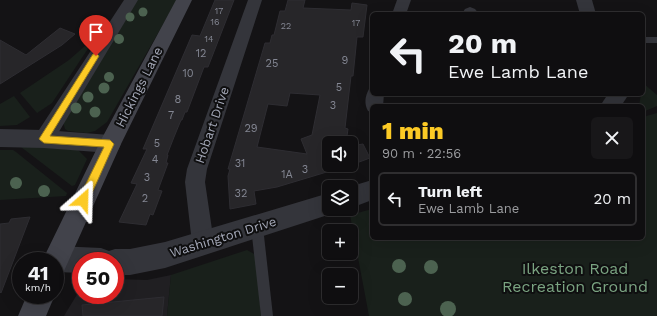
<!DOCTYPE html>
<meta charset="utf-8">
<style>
:root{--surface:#0f0e10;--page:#181719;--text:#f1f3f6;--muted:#9b9c9f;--line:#2f2e30;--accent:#fcca25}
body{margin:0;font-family:"Work Sans",sans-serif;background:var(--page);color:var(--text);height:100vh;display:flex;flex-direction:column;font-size:15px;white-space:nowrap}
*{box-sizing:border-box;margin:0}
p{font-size:13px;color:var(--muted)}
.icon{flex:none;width:22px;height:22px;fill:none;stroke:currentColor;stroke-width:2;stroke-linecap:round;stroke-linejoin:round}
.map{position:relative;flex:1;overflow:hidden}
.sheet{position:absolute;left:370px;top:104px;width:275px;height:136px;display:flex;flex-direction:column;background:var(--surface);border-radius:6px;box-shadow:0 4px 16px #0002,0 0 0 1px var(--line)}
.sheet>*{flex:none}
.top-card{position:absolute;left:370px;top:12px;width:275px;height:84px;border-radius:6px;box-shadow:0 4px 16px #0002,0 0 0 1px var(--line);background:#0f0e10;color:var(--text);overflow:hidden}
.controls{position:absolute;left:322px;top:136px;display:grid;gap:8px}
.controls a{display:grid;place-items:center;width:36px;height:36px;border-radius:6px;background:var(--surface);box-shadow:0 4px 16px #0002,0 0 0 1px var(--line);font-size:20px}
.speed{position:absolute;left:12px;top:252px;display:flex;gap:8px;font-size:20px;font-weight:700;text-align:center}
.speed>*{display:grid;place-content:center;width:52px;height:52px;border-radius:50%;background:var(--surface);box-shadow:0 4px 16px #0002,0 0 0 1px var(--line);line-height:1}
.speed small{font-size:10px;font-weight:400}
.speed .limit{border:6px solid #d22;background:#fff;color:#111}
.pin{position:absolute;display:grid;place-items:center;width:34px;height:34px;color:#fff;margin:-41px -17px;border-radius:50% 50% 50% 0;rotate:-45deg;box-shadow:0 0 4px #0007}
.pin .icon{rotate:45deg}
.me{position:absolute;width:44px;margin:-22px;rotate:25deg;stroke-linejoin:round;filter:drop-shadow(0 0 3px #0008)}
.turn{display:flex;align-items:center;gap:14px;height:84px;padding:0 12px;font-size:18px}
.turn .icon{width:52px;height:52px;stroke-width:2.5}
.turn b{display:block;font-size:28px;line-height:34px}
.round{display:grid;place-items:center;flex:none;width:42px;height:42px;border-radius:6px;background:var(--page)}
.overview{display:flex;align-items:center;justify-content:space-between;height:68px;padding:0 12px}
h1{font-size:24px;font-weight:800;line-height:30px;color:var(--accent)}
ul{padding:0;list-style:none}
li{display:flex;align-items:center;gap:12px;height:54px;margin:0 8px 6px;padding:0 4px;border:2px solid var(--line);border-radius:6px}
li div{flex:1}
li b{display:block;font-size:15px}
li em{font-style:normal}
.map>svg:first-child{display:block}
.built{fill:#201f22}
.green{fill:#19201b}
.building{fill:#272629;stroke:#2e2d32;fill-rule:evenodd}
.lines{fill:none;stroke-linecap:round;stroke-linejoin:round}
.service{fill:#34353b;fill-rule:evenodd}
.minor{fill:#34353b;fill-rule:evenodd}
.tertiary{fill:#34353b;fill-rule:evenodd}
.secondary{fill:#42434b;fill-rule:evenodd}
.tree{fill:#4c6250}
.route{fill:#fcca25;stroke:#a48318}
.labels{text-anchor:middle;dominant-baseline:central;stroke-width:4;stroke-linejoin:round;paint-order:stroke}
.far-number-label{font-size:9px;fill:#848793}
.number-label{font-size:11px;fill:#848793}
.street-label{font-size:13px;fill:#a4a8b7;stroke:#0f0f10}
.near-park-label{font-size:16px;fill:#7aa381;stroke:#0f0f10}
</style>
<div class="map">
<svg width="657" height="316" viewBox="0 0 657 316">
<rect width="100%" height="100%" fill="#141315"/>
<path class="built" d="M 171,275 L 167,316 L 64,316 L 81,288 L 81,295 L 115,295 L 115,279 L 147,280 Z"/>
<g class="green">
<path d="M 137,0 L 177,0 L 107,122 L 95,131 L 87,133 L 68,131 L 65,129 L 62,118 Z"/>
<path d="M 85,46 L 89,47 L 52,103 L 37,113 L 20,93 L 69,60 Z"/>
<path d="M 643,83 L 657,95 L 657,106 L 643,112 L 643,106 L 639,106 L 641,94 L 643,94 Z"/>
<path d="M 14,96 L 30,117 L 17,125 L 0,126 L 0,104 Z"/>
<path d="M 657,113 L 657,316 L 369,316 L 350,215 L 372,209 L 372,238 L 643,238 L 643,117 Z"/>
<path d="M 22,146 L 78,150 L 87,159 L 75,185 L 72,186 L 21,147 Z"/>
<path d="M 0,150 L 13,150 L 16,152 L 67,193 L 66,196 L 0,200 Z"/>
<path d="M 247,250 L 256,255 L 261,316 L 167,316 L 171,275 Z"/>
</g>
<g class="building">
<path d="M 215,0 L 234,0 L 208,67 L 204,67 L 187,112 L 185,112 L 182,120 L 181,120 L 174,137 L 167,155 L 168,155 L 166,163 L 168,163 L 158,190 L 162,191 L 153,215 L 150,214 L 146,225 L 119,222 L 137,184 L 131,183 L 147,149 L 143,149 L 192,35 L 200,36 Z"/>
<path d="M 288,0 L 305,0 L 303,8 L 351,10 L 352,3 L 367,5 L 363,37 L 357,37 L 353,76 L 351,76 L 345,128 L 348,129 L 346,143 L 329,143 L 329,165 L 350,165 L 277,187 L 254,191 L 256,204 L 230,209 L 228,176 L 230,169 L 228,169 L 265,43 L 270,43 L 272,35 L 274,35 L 280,11 L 285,11 ZM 290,93 L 320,95 L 312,135 L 301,139 L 307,154 L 257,147 L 268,104 L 287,106 Z"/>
<path d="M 60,28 L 75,34 L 62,45 L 0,84 L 0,40 L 26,55 Z"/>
<path d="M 363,144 L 370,158 L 351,165 L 351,146 Z"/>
<path d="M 30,217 L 1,293 L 0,292 L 0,224 L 9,223 L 11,219 Z"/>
<path d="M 164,297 L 162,316 L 83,316 L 82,305 Z"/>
</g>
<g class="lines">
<g class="service">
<rect x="643" y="37" width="14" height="6"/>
<path d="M 257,222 L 261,223 L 263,227 L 273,316 L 261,316 L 251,227 L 253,223 Z"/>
</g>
<g class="minor">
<path d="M 124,0 L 138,0 L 51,145 L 44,147 L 37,145 L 34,139 L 37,133 Z"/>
<path d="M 248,0 L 262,0 L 207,169 L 205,182 L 214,243 L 211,251 L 203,254 L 195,251 L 192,243 L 185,182 L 187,169 Z"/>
<path d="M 397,0 L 411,0 L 406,14 L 392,14 Z"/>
<path d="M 470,7 L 475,9 L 479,14 L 464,14 L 463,12 L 465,9 Z"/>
<path d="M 372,88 L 372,94 L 384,94 L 383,106 L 372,106 L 372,112 L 368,111 C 364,104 365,96 369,89 Z"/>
</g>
<g class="tertiary">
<path d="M 576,0 L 592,0 L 596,14 L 580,14 Z"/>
<path d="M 608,94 L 629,94 L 621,106 L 600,106 Z"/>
<path d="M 0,129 L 44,130 L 110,135 L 118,138 L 121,144 L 118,150 L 110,153 L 44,148 L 0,147 Z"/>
<path d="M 372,180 L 372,200 L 351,208 L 351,187 L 349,187 Z"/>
<path d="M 329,193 L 329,209 L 339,209 L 337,212 L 165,268 L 130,275 L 115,275 L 115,261 L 81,261 L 81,273 L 57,272 L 55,271 L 55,261 L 45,261 L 44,259 L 48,250 L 57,246 L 101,248 L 109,251 L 115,249 L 130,249 L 165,242 Z"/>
</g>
<g class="secondary">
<path d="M 176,0 L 192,0 L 121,144 L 64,271 L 55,275 L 55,261 L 42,261 L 46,253 L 102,138 Z"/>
<path d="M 27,295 L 55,295 L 46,316 L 18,316 Z"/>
</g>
</g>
<g class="tree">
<circle cx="143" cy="12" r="4.5"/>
<circle cx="130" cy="17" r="4.5"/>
<circle cx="119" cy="39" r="5"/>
<circle cx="109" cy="77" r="5"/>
<circle cx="104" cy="88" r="5.5"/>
<circle cx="88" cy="97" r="5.5"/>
<circle cx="76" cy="108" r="5.5"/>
<circle cx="95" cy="112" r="5.5"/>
<circle cx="16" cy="183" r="6"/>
<circle cx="44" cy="191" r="6"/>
<circle cx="399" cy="266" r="7"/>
<circle cx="431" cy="267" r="7"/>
<circle cx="405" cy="299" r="7"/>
<circle cx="448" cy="309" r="8"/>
</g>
<path class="route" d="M 96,53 L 99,56 L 50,136 L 110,140 L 114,144 L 87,204 L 83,205 L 80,204 L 78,200 L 104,147 L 44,143 L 39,139 L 93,54 Z"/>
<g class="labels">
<g class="far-number-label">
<text x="219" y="11">17</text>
<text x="215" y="22">16</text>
<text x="356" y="23">17</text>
<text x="286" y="26">22</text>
<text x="209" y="39">14</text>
</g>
<g class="number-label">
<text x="201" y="53">12</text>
<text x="345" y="60">9</text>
<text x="272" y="63">25</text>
<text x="188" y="73">10</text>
<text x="339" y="87">5</text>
<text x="178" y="99">8</text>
<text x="333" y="105">3</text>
<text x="171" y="115">7</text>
<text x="251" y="128">29</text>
<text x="157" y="143">5</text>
<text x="155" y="159">4</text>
<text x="240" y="163">31</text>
<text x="305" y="169">3</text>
<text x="287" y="174">1A</text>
<text x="147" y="177">3</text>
<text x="241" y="193">32</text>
<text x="145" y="198">2</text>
</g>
<g class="street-label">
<text transform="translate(139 87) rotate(-63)">Hickings Lane</text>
<text transform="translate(212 125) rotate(-71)">Hobart Drive</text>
<text transform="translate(223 237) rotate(-17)">Washington Drive</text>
</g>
<g class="near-park-label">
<text x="575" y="268">Ilkeston Road<tspan x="575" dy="18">Recreation Ground</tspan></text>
</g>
</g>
</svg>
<div class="controls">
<a><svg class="icon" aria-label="sound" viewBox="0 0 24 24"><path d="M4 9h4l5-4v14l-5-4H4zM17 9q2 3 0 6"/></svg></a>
<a><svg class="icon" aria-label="layers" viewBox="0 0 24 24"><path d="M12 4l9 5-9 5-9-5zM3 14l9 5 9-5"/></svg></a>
<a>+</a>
<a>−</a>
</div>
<div class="speed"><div>41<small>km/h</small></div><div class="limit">50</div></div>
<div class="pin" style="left:96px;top:56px;background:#d93025"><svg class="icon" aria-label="arrive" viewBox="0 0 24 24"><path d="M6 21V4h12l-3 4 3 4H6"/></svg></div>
<svg class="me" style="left:83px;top:200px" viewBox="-20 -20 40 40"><path d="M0-17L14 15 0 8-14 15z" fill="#fcca25" stroke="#fff" stroke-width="4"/></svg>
<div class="top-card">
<div class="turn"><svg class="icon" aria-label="left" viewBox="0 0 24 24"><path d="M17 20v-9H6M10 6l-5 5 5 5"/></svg><div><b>20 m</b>Ewe Lamb Lane</div></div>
</div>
<section class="sheet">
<div class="overview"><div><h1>1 min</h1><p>90 m · 22:56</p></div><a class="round"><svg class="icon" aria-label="close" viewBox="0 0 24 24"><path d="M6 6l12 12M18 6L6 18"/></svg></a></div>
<ul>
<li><svg class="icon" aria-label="left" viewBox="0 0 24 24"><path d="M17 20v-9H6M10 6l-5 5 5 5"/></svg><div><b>Turn left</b><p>Ewe Lamb Lane</p></div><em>20 m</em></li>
</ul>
</section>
</div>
